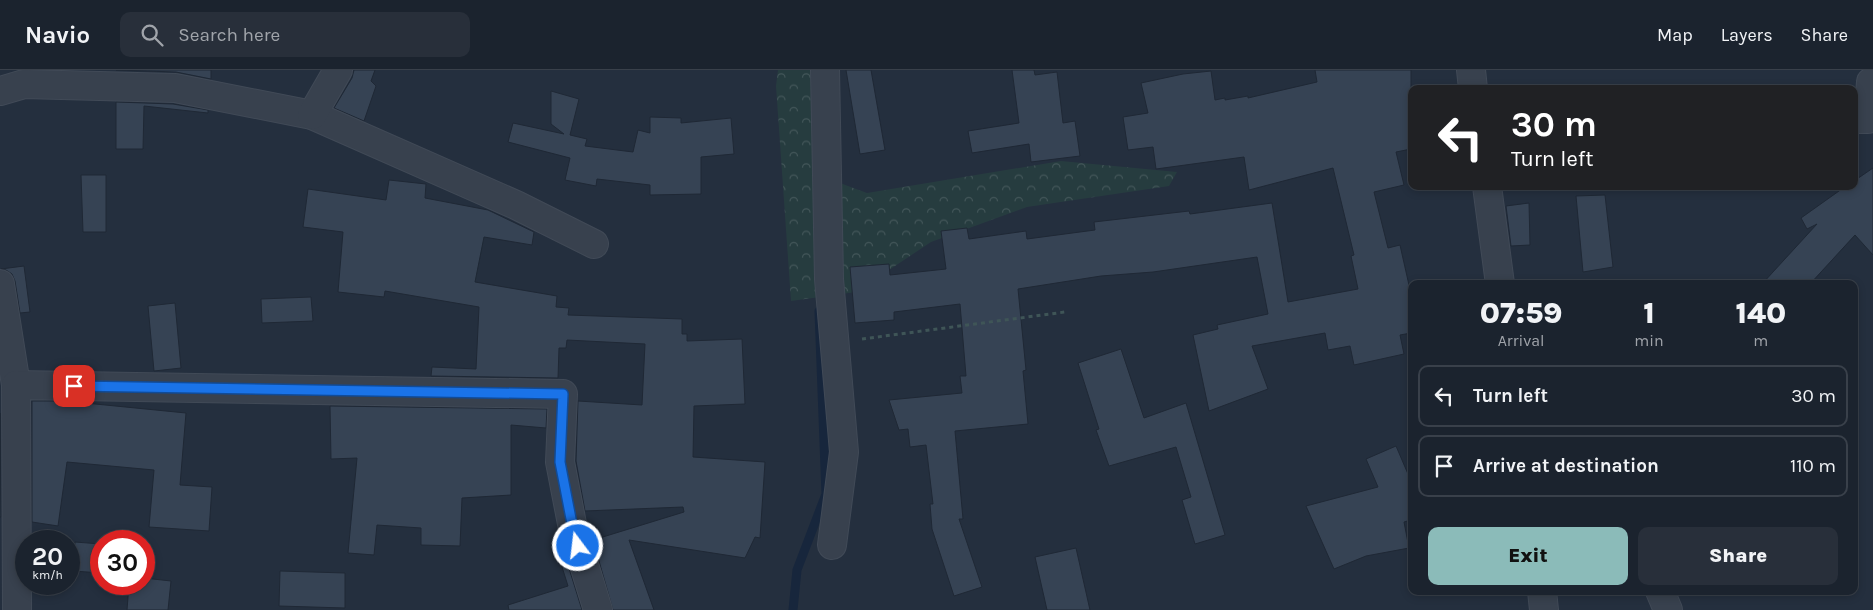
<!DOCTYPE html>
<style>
:root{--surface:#1b232e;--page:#282f3a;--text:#f1f3f6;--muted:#a0a4aa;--line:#39404a;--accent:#8bbbb9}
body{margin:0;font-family:Karla,sans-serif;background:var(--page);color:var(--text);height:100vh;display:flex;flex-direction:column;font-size:19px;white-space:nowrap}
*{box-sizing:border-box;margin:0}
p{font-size:16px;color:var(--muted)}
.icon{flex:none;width:28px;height:28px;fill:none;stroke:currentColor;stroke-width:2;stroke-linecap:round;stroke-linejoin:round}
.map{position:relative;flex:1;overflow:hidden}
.sheet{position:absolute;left:1408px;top:210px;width:450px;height:315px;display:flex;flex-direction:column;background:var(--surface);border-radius:10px;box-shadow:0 2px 8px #0003,0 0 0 1px var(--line)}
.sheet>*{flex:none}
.guide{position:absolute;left:1408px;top:15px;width:450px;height:105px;border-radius:10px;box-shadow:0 2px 8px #0003,0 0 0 1px var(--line);background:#202124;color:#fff;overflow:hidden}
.speed{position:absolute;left:15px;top:460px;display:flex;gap:10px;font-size:25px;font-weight:700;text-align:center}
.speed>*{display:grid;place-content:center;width:65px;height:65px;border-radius:50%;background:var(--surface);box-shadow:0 2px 8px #0003,0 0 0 1px var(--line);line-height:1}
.speed small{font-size:12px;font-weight:400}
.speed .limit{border:8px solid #d22;background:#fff;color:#111}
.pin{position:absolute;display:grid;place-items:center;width:42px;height:42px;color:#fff;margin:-21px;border-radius:10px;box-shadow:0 2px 8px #0006}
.me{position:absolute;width:55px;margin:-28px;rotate:345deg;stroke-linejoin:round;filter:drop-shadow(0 0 4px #0008)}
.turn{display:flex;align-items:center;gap:18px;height:105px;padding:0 20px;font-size:22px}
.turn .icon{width:65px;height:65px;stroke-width:2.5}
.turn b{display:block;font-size:35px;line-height:42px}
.eta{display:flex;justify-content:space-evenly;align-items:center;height:85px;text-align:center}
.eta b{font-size:30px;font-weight:800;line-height:35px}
.button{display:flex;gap:10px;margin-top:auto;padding:10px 20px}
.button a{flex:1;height:58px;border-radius:10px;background:var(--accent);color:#111;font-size:20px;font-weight:800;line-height:58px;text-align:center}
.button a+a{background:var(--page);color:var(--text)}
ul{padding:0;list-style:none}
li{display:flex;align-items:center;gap:15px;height:62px;margin:0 10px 8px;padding:0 10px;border:2px solid var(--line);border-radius:10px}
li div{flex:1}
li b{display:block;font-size:19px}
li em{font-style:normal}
header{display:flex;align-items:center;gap:30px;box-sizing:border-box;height:70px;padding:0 25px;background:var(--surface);border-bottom:1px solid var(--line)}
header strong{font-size:24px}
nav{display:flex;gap:28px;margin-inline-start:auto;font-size:18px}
.search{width:350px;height:45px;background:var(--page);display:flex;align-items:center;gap:12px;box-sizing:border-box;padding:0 18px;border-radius:10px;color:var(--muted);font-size:19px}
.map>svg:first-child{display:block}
.forest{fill:url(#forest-crowns)}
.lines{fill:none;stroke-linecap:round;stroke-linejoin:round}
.stream{stroke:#17263c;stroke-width:9}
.building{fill:#364354;stroke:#1f2835}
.minor-casing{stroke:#414a57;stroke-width:30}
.path{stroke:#3f5557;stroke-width:3;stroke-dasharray:4 4;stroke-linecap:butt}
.minor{stroke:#38414e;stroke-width:28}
.route-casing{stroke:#114b97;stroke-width:12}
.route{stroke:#1a73e8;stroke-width:9}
</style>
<header>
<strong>Navio</strong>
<div class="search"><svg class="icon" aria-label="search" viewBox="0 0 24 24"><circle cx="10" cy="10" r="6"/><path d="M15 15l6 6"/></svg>Search here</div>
<nav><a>Map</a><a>Layers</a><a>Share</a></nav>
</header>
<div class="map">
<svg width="1873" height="540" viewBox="0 0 1873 540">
<defs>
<pattern id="forest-crowns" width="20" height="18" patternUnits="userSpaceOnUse" patternTransform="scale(1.25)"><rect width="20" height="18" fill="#263c3f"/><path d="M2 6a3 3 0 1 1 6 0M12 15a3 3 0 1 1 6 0" fill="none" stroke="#435659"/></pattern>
</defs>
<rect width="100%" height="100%" fill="#242f3e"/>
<path class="forest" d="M 778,0 L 826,0 L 829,109 L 867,123 L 1061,91 L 1177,102 L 1169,116 L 1027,137 L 931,172 L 856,222 L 791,231 L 776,16 Z"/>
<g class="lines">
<path class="stream" d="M 793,540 L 797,500 L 826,424 L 819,241"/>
</g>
<g class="building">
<path d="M 116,0 L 211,0 L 211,9 L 176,2 Z"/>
<path d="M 354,0 L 375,0 L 371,11 L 376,16 L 364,51 L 334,38 L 352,8 Z"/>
<path d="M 846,0 L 871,0 L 885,80 L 860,84 Z"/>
<path d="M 1012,0 L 1034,0 L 1035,5 L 1057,2 L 1063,53 L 1075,51 L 1080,86 L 1031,92 L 1029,74 L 972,83 L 968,61 L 1019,53 Z"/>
<path d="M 1315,0 L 1411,0 L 1411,79 L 1396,82 L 1404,115 L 1374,122 L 1388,178 L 1400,175 L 1411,224 L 1411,263 L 1400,265 L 1404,284 L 1354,295 L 1350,276 L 1328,280 L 1325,263 L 1252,276 L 1268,319 L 1209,341 L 1193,265 L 1218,259 L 1217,255 L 1268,244 L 1257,187 L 1153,202 L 1101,206 L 1018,219 L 1026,300 L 1023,301 L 1028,354 L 955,361 L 963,449 L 959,449 L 982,517 L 954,526 L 932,459 L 930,434 L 933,434 L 926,375 L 910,377 L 908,359 L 899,360 L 889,330 L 962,323 L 960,306 L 966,306 L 960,234 L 894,242 L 894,250 L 855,253 L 850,197 L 889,194 L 890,205 L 946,199 L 941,161 L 967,158 L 969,169 L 1026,161 L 1027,169 L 1095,160 L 1094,152 L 1189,141 L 1190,144 L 1272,133 L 1288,232 L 1358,219 L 1351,186 L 1354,185 L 1333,98 L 1249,120 L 1244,87 L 1156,99 L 1153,77 L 1128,80 L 1123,47 L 1148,43 L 1141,13 L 1183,4 L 1211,1 L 1215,30 L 1225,28 L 1225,30 L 1248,26 L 1248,28 L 1317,12 Z"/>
<path d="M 551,21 L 579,29 L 570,65 L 587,69 L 585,76 L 633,82 L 638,60 L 650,63 L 650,47 L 681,48 L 681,53 L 731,48 L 734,84 L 701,87 L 701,124 L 650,125 L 650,115 L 597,109 L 596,116 L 565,110 L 570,88 L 508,72 L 513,53 L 564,64 L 551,54 Z"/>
<path d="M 116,32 L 173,34 L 208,40 L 208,43 L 144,36 L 143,79 L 116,79 Z"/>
<path d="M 1873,98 L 1873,185 L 1855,165 L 1810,214 L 1762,214 L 1817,154 L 1807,159 L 1801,148 L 1846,116 L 1854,116 L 1854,111 Z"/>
<path d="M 81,105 L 106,105 L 106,162 L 83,162 Z"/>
<path d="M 389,110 L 426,114 L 425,128 L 488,140 L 534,162 L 532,175 L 484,167 L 475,212 L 557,226 L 556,237 L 569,238 L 568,245 L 682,249 L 682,264 L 687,264 L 687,271 L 742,269 L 745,334 L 694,336 L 693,387 L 765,392 L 760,468 L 755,467 L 745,488 L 629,470 L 654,540 L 613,540 L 593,470 L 684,442 L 683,437 L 585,441 L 576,391 L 578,331 L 642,335 L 645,274 L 567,270 L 566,278 L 559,278 L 558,308 L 431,306 L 432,297 L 476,299 L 479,237 L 385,221 L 384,227 L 338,222 L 343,162 L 303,157 L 308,119 L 386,130 Z"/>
<path d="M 1605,125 L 1613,197 L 1583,202 L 1576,126 Z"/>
<path d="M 1529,133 L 1530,175 L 1511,176 L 1506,136 Z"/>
<path d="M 24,196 L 30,242 L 20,243 L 15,211 L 12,204 L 6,200 L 1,199 Z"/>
<path d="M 311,227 L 313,251 L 262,253 L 261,229 Z"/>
<path d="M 175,233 L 181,298 L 154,301 L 148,236 Z"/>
<path d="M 1121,279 L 1144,348 L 1186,333 L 1225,465 L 1195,474 L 1182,430 L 1191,427 L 1176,377 L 1109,396 L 1096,360 L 1099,359 L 1078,293 Z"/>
<path d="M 32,331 L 65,331 L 186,343 L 180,415 L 212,417 L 209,461 L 149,457 L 154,400 L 67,392 L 58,456 L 32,452 Z"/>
<path d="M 330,336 L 547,339 L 546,358 L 511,355 L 511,425 L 462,428 L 460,476 L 421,475 L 421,458 L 377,455 L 374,485 L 348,483 L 357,388 L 331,389 Z"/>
<path d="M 0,343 L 1,447 L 0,447 Z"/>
<path d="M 1396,376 L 1408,404 L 1411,420 L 1411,450 L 1404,452 L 1409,478 L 1366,486 L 1334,499 L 1306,436 L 1378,417 L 1366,389 Z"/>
<path d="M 75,472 L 101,474 L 101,503 L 73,501 Z"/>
<path d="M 1076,478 L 1090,540 L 1047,540 L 1035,487 Z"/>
<path d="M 563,479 L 582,540 L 509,540 L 508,535 L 568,516 L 557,481 Z"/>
<path d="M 280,501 L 345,503 L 345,538 L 279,536 Z"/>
<path d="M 144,508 L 171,511 L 168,540 L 127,540 L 129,514 L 144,514 Z"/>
</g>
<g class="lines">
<g class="minor-casing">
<g id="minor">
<path d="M 825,0 L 829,209 L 844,382 L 832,475"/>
<path d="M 1471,0 L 1473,19"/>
<path d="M 0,21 L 24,14 L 175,18 L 312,45 L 516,135 L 594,174"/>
<path d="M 312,45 L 338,0"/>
<path d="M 1854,49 L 1868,49 L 1871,12 L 1873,11"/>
<path d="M 1487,116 L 1500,214"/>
<path d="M 0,214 L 16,315"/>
<path d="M 1542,521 L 1544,540"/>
<path d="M 1660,521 L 1668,540"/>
<path d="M 17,540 L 16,315 L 563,324 L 560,392 L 573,459 L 598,540"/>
</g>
</g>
<path class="path" d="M 862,269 L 1065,242"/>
<use href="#minor" class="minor"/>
</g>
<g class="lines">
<g class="route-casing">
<path id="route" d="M 74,316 L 563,324 L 560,392 L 573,459 L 578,476"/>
</g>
<use href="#route" class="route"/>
</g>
</svg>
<div class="speed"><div>20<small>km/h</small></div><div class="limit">30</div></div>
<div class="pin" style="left:74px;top:316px;background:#d93025"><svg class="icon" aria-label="arrive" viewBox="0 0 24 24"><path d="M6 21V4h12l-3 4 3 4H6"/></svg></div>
<svg class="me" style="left:578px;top:476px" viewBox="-20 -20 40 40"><circle r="17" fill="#1a73e8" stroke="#fff" stroke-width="3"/><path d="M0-11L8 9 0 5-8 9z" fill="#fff"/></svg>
<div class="guide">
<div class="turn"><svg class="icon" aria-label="left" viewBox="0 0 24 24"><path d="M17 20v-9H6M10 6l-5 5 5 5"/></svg><div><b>30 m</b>Turn left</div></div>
</div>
<section class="sheet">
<div class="eta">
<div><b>07:59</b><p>Arrival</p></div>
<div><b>1</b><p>min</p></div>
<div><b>140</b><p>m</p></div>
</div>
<ul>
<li><svg class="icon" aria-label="left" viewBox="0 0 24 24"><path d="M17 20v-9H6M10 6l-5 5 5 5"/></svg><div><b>Turn left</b></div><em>30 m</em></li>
<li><svg class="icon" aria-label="arrive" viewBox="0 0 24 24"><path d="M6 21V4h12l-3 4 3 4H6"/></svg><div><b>Arrive at destination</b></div><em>110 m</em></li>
</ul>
<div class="button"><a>Exit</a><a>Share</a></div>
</section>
</div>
